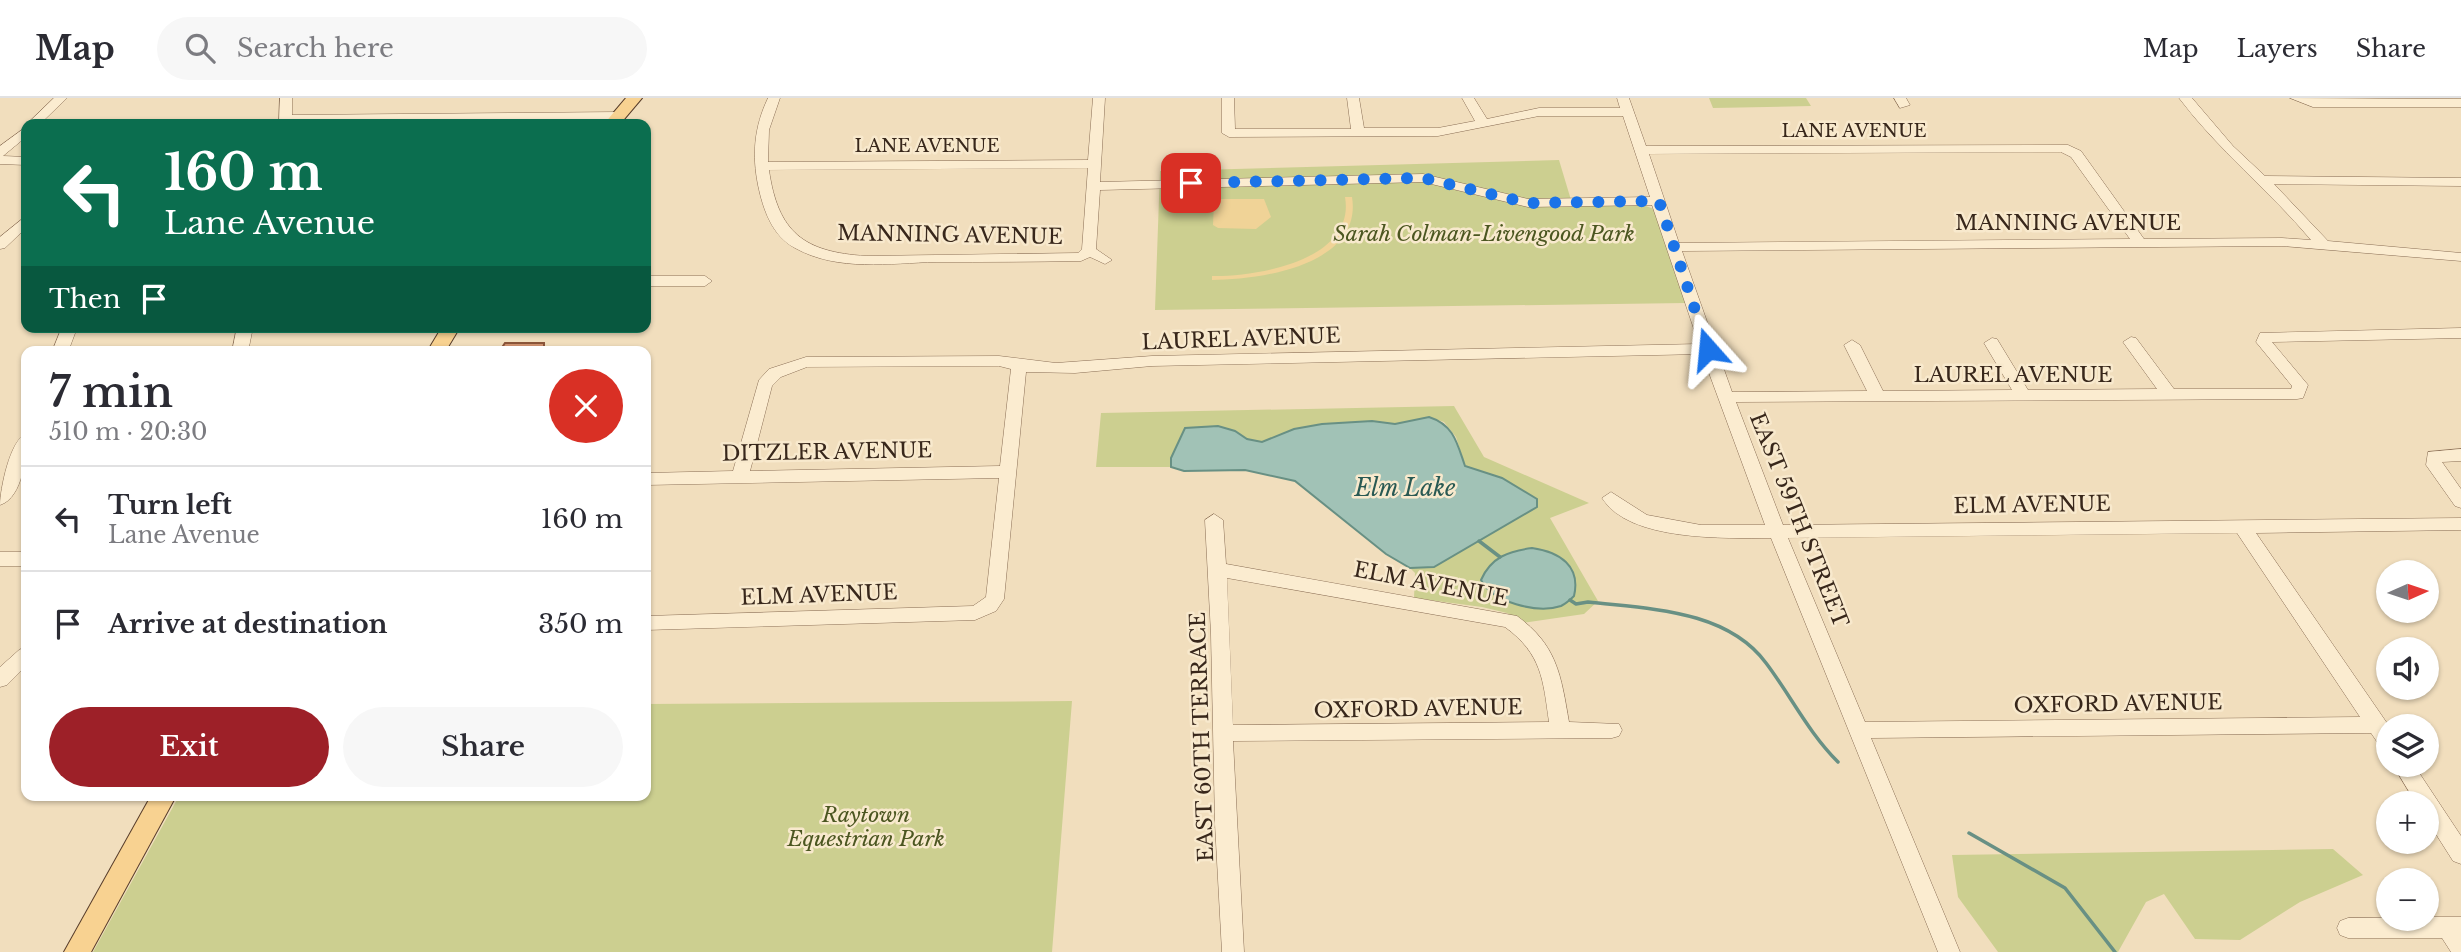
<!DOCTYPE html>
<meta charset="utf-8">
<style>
:root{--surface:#fff;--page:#f7f7f7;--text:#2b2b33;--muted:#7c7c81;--line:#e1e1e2;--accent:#9d2028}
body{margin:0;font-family:"Libre Baskerville",serif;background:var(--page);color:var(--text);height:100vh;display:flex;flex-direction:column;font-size:26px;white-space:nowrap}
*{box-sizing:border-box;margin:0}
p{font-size:23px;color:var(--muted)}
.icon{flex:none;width:38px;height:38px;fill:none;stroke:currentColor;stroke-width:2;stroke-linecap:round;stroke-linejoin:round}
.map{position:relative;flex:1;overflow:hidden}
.sheet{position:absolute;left:21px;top:248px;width:630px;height:455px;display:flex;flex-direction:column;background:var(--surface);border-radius:14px;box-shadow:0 2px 5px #0004}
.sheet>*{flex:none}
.top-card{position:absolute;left:21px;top:21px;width:630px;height:214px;border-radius:14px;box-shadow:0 2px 5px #0004;background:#0b6e4f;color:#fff;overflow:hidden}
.needle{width:46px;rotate:87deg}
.tools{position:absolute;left:2376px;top:462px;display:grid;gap:14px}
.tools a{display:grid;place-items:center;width:63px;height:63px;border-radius:50%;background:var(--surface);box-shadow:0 2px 5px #0004;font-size:35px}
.pin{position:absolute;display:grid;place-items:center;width:60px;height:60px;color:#fff;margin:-30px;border-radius:14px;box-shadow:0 4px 10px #0006}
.me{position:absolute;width:77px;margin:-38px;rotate:342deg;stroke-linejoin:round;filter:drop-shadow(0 0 5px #0008)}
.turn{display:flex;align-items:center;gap:24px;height:147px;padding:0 28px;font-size:32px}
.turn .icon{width:91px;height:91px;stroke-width:2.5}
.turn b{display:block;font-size:49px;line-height:60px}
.then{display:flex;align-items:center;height:66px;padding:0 28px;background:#0003;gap:14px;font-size:26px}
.round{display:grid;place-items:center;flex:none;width:74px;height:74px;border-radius:37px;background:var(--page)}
.headline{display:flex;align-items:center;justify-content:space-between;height:119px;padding:0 28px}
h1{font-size:42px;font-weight:600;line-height:52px}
.button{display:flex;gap:14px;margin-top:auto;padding:14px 28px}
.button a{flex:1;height:80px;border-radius:42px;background:var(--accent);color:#fff;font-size:28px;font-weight:600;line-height:80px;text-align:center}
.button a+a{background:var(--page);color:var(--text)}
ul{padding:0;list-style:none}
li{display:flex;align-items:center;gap:21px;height:105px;padding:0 28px;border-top:2px solid var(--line)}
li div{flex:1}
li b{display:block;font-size:26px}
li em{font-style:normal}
header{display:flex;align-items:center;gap:42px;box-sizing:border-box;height:98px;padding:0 35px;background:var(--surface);border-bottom:2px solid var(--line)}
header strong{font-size:33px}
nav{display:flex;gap:38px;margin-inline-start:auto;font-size:24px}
.search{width:490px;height:63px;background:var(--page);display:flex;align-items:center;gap:18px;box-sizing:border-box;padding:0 24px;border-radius:38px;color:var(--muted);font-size:26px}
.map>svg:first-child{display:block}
.green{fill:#cccf90}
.sand{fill:#f0d397}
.water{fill:#a1c2b6;stroke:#689084;stroke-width:2}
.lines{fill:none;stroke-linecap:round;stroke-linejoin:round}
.stream{stroke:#689084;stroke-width:3.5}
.building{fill:#d29370;stroke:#8b5539;stroke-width:2}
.minor-casing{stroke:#8a6e55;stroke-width:1}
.major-casing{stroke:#573c2a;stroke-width:2}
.minor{fill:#fbecd0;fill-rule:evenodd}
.major{fill:#f8d291;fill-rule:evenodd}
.route{stroke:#1a73e8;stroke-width:12;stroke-dasharray:0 21.6}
.labels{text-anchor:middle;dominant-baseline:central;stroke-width:5;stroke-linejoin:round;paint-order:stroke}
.far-street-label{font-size:18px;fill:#38271b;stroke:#f8e9cd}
.street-label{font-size:21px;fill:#38271b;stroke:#f8e9cd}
.park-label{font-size:21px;font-style:italic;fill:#4b5620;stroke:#f8e9cd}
.water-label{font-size:23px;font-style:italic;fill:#295953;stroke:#f8e9cd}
</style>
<header>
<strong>Map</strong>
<div class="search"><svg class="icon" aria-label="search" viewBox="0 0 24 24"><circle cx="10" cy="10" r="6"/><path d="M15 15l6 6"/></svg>Search here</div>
<nav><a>Map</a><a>Layers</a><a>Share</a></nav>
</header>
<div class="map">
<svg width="2461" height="854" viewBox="0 0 2461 854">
<rect width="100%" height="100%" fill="#f1debd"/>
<g class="green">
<path d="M 1709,0 L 1806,0 L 1811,8 L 1713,10 Z"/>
<path d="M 1559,62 L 1571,102 L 1643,107 L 1654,111 L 1686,205 L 1155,212 L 1160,73 Z"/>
<path d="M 1454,308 L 1484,359 L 1589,405 L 1550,420 L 1598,503 L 1584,516 L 1523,525 L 1507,515 L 1482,509 L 1414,500 L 1415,475 L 1410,470 L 1434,469 L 1537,401 L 1502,380 L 1465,368 L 1456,339 L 1444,324 L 1429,319 L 1395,326 L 1372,323 L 1322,326 L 1294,331 L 1262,344 L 1247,341 L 1235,332 L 1171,360 L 1171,369 L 1096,369 L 1101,315 Z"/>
<path d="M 1072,603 L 1052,854 L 93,854 L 179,698 L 646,698 L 646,606 Z"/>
<path d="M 2333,751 L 2363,777 L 2300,804 L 2240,842 L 2195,841 L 2164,796 L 2146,804 L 2118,854 L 1998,854 L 1958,799 L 1952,757 Z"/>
</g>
<g class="sand">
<path d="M 1345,99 L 1352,99 C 1363,167 1260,182 1212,182 L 1212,178 C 1257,179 1356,162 1345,99 Z"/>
<path d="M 1220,101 L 1264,101 L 1271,119 L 1256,131 L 1218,130 L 1213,127 L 1214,104 Z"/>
</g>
<g class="water">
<path d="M 1429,319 C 1454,327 1457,345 1465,368 L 1502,380 L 1537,401 L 1537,409 L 1434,469 L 1410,470 L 1386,456 L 1295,383 L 1245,372 L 1184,373 L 1171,369 L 1171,360 L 1185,330 L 1218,328 L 1235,333 L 1247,341 L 1262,344 L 1294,331 L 1322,326 L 1372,323 L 1395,326 Z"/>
<path d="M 1532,450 C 1560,454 1581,468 1574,498 C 1571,501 1565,506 1561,508 C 1537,516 1492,504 1481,482 C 1491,459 1509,453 1532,450 Z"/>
</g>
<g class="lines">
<g class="stream">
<path d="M 1479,443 L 1500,459"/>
<path d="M 1570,502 L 1576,506 L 1588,504 C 1647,511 1726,511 1766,565 C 1791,598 1808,634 1838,664"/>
<path d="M 1969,735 L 2065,790 L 2115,854"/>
</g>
</g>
<path class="building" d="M 505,245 L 544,245 L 544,254 L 499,254 Z"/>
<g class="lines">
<g class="minor-casing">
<g id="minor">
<path d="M 54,0 L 67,0 L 40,26 L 27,26 Z"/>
<path d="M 280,0 L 292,0 L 292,17 L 619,14 L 625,18 L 619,22 L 279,26 Z"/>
<path d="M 768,0 L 780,0 L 769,32 L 768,64 L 1088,62 L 1093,0 L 1105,0 L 1100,84 L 1423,76 L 1528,101 L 1650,99 L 1623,18 L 1539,18 L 1438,38 L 1229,39 L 1222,35 L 1222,0 L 1234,0 L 1235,31 L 1351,31 L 1347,0 L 1359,0 L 1364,30 L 1438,30 L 1475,23 L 1462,0 L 1474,0 L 1487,21 L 1539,10 L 1620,10 L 1617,0 L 1629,0 L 1646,48 L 2068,47 L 2081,53 L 2144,141 L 2282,140 L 2311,142 C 2269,92 2218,52 2179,0 L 2192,0 L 2233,48 L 2265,78 L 2461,80 L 2461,88 L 2274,86 L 2328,143 L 2461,155 L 2461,163 L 2282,148 L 1682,153 L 1732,294 L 1867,293 L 1844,247 L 1852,242 L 1860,247 L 1883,293 L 2012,292 L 1984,245 L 1992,240 L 1997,241 L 2028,292 L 2157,291 L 2123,244 L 2131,239 L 2136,240 L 2174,291 L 2291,291 L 2292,288 L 2256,244 L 2260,235 L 2461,230 L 2461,240 L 2272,244 L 2308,287 L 2303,300 L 2297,301 L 1736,304 L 1783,427 L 2461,420 L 2461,432 L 2256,435 L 2389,628 L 2389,653 L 2382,651 L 2371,635 L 1871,640 L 1960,854 L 1938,854 L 1771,440 C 1726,440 1629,444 1602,400 L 1611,394 L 1647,417 L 1701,427 L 1765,427 L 1702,256 L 1152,268 L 1075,275 L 1026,274 L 1004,501 L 996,513 L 975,522 L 646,532 L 646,518 L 973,508 L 986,499 L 999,380 L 646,387 L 646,375 L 733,373 L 759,282 L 769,271 L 806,259 L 999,258 L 1056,265 L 1152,258 L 1699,246 L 1652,107 L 1528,109 L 1423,84 L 1100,92 L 1096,151 L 1112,162 L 1105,166 L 1090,159 L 1081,163 C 1033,164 985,164 936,164 C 890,165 838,174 795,150 C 772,138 763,111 758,87 C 752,57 754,29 768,0 ZM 2061,54 L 2071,59 L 2130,141 L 1679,145 L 1649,56 ZM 1088,70 L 1082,151 L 1078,155 L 866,158 C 804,154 778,135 769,72 ZM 999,268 L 1011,271 L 1000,368 L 750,373 L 772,288 L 781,279 L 807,269 ZM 2237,435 L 2360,619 L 1865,624 L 1788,440 Z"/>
<path d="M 1894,0 L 1906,0 L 1910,7 L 1900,10 Z"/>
<path d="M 2290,0 L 2461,1 L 2461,9 L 2313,9 Z"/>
<path d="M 26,29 L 26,39 L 3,58 L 26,59 L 26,67 L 0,66 L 0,48 Z"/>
<path d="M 26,118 L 26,130 L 5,150 L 0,151 L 0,139 Z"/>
<path d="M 646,178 L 705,178 L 712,183 L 705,188 L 646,188 Z"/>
<path d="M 62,229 L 77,230 L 68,254 L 52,254 Z"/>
<path d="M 237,229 L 253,229 L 248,254 L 232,254 Z"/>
<path d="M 26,336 C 27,356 23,400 0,407 C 0,392 10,341 26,336 Z"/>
<path d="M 2461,351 L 2461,363 L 2442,364 L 2461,391 L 2461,410 L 2455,408 L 2426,367 L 2428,354 Z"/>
<path d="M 1214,416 L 1223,422 L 1226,466 L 1517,518 C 1557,547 1561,577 1569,624 L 1619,626 L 1622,632 L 1619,638 L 1612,640 L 1233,643 L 1244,854 L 1222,854 L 1215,726 L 1211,536 L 1205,422 ZM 1227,480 L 1505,529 C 1542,556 1543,582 1549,624 L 1233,627 Z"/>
<rect x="0" y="454" width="26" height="14"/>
<path d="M 26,549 L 26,568 L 7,587 L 0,589 L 0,569 L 19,552 Z"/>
<path d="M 2393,667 L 2414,667 L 2461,738 L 2461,766 L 2453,763 L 2427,722 L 2427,705 L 2416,705 Z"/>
<path d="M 2427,819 L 2461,819 L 2461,854 L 2451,854 L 2442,840 L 2348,840 L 2340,837 L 2337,830 L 2340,823 L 2348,820 Z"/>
</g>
</g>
<g class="major-casing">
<g id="major">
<path d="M 626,0 L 642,0 L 620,26 L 604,26 Z"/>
<path d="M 442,229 L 460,229 L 445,254 L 427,254 Z"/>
<path d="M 151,698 L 176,698 L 91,854 L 64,854 Z"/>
</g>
</g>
<use href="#minor" class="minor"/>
<use href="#major" class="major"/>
</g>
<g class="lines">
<path class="route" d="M 1191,85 L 1423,80 L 1528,105 L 1659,103 L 1708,251"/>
</g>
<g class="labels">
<g class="far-street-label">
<text x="1854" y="33">LANE AVENUE</text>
<text x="927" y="48">LANE AVENUE</text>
</g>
<g class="street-label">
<text x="2068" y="125">MANNING AVENUE</text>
<text transform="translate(950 137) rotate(1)">MANNING AVENUE</text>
<text transform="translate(1241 241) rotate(-2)">LAUREL AVENUE</text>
<text x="2013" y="277">LAUREL AVENUE</text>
<text transform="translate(827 354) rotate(-1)">DITZLER AVENUE</text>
<text transform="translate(2032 407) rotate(-1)">ELM AVENUE</text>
<text transform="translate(1799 422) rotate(68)">EAST 59TH STREET</text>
<text transform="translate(1431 486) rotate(11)">ELM AVENUE</text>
<text transform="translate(819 497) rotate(-2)">ELM AVENUE</text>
<text transform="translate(2118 606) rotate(-1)">OXFORD AVENUE</text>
<text transform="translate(1418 611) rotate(-1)">OXFORD AVENUE</text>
<text transform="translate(1202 639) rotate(-92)">EAST 60TH TERRACE</text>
</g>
<g class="park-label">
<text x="1484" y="136">Sarah Colman-Livengood Park</text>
<text x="866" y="717">Raytown<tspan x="866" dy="24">Equestrian Park</tspan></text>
</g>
<g class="water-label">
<text x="1405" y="390">Elm Lake</text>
</g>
</g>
</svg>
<div class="tools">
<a><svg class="needle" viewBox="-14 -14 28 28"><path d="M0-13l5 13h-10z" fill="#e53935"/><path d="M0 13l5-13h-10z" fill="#7c7c81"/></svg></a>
<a><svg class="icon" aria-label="sound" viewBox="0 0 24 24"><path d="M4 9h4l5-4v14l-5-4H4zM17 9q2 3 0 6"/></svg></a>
<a><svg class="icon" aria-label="layers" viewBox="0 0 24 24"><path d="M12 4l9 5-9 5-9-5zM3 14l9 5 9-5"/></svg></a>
<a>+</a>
<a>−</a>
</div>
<div class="pin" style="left:1191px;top:85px;background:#d93025"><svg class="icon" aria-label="arrive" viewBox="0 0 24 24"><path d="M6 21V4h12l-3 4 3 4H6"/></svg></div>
<svg class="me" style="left:1708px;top:251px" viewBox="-20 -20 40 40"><path d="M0-17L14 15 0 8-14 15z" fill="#1a73e8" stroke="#fff" stroke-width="4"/></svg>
<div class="top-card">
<div class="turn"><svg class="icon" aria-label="left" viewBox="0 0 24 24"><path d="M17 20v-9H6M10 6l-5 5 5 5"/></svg><div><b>160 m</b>Lane Avenue</div></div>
<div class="then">Then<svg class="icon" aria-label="arrive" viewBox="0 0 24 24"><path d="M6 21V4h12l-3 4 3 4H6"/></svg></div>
</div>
<section class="sheet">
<div class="headline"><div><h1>7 min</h1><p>510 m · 20:30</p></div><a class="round" style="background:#d93025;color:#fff"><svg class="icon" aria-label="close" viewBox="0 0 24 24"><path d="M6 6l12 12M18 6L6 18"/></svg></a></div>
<ul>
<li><svg class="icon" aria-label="left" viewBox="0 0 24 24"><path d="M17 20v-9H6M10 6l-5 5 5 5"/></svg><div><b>Turn left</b><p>Lane Avenue</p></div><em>160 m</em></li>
<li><svg class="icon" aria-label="arrive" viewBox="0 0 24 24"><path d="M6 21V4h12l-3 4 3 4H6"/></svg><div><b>Arrive at destination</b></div><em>350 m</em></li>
</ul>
<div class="button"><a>Exit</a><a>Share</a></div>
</section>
</div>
